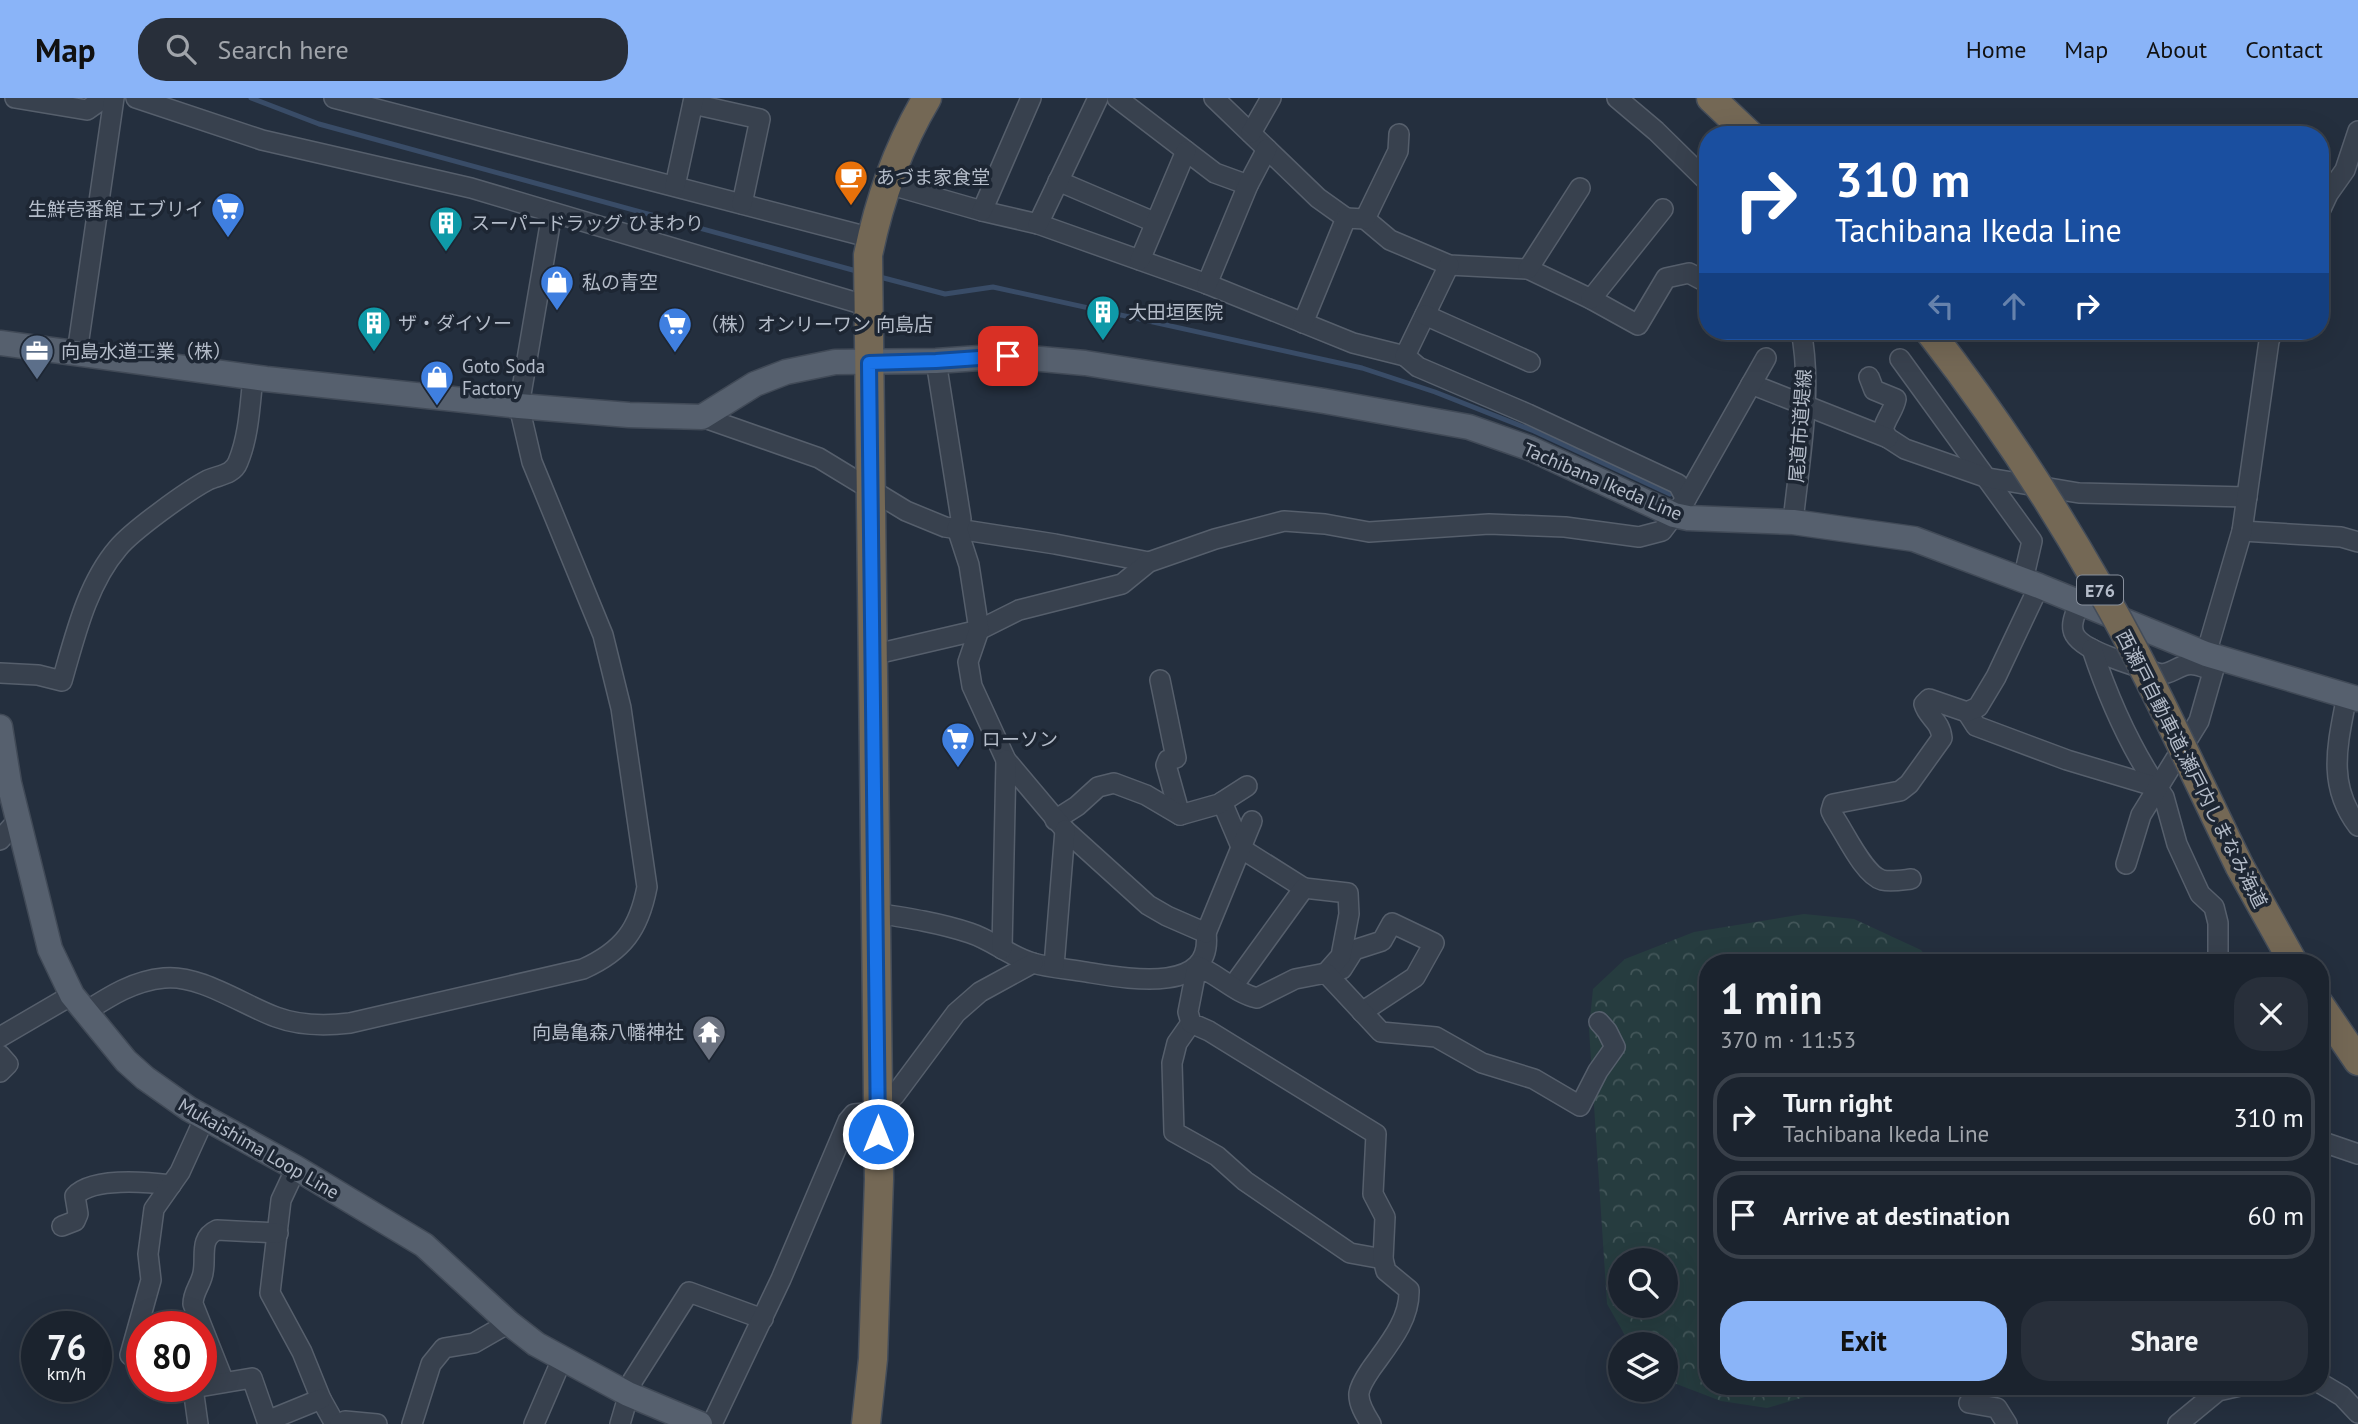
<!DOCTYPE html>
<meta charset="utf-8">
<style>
:root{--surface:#1b232e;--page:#282f3a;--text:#f1f3f6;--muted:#a0a4aa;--line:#39404a;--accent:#8ab4f8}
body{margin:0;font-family:"PT Sans","Noto Sans JP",sans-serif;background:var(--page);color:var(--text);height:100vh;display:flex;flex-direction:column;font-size:26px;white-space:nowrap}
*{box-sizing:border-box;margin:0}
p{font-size:23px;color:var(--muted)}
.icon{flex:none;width:38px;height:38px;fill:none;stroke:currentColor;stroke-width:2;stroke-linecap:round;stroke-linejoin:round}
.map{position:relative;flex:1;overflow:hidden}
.side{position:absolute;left:1699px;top:856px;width:630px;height:441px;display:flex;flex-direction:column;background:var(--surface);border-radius:28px;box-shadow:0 7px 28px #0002,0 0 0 2px var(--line)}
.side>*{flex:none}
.banner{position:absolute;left:1699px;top:28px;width:630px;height:214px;border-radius:28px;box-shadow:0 7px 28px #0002,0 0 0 2px var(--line);background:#1a4fa0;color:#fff;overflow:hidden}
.buttons{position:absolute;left:1608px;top:1150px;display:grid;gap:14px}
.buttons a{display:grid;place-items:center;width:70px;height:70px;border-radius:50%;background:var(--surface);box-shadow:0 7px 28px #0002,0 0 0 2px var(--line);font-size:35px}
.speed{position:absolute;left:21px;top:1213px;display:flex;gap:14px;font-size:35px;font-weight:700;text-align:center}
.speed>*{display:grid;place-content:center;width:91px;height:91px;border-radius:50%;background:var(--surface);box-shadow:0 7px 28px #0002,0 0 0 2px var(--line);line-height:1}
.speed small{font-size:18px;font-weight:400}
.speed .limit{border:10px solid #d22;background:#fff;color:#111}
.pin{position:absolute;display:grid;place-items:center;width:60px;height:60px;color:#fff;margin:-30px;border-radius:14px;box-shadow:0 4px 10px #0006}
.me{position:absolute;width:77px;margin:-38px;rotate:0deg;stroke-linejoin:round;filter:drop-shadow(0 0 5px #0008)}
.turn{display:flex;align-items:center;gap:24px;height:147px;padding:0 21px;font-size:32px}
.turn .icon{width:91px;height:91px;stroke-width:2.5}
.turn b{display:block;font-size:49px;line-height:60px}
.lanes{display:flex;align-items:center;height:66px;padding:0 21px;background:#0003;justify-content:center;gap:35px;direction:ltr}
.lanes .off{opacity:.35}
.round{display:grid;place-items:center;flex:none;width:74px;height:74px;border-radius:28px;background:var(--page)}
.headline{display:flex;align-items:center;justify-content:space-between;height:119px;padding:0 21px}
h1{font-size:42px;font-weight:600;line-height:52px}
.primary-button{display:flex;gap:14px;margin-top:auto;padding:14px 21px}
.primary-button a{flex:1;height:80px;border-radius:28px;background:var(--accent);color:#111;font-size:28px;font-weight:600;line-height:80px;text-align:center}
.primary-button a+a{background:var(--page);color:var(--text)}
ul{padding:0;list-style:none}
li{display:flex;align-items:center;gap:21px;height:88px;margin:0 14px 10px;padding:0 7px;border:4px solid var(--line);border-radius:28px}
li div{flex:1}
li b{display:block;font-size:26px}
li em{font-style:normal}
header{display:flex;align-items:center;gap:42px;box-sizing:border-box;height:98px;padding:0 35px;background:var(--accent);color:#111}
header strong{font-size:33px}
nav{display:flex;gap:38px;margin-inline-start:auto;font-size:24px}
.search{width:490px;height:63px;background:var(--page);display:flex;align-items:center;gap:18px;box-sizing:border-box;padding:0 24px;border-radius:28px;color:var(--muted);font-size:26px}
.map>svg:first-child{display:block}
.forest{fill:url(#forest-crowns);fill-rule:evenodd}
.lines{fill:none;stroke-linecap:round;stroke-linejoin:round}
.stream{stroke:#394c67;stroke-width:5}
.minor-casing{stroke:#565f6c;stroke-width:22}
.major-casing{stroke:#414a57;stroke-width:27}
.highway-casing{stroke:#434c59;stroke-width:31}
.minor{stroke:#38414e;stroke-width:19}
.major{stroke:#56606e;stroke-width:24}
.highway{stroke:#746855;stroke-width:28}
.highway-bridge-casing{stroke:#434c59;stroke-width:31;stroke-linecap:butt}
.highway-bridge{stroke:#746855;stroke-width:28}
.route-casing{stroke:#114b97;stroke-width:18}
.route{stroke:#1a73e8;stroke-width:12}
.labels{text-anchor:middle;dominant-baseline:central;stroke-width:7;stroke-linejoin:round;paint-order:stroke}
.shield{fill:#1d2633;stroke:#878f9c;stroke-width:2}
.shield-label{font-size:18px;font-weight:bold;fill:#b4bcc9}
.poi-label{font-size:19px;fill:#b4bcc9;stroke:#1d2633;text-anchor:start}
.street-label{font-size:19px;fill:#b4bcc9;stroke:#1d2633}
</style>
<header>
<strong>Map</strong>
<div class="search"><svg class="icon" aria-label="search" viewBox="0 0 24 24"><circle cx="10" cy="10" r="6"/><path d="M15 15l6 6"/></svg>Search here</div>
<nav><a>Home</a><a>Map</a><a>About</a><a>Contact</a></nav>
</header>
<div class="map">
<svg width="2358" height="1326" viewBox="0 0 2358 1326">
<defs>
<pattern id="forest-crowns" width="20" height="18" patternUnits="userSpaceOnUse" patternTransform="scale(1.75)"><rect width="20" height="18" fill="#263c3f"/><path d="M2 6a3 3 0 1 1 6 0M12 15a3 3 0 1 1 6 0" fill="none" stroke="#435659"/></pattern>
</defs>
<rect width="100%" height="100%" fill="#242f3e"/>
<path class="forest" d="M 1804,816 L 1854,821 L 1921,852 L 1931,864 L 1708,864 L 1708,1288 L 1843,1288 L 1767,1310 L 1721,1303 L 1666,1282 L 1666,1246 L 1630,1246 L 1607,1206 L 1589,931 L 1593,891 L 1625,861 L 1694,834 ZM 1620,1162 L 1666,1162 L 1666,1208 L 1620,1208 Z"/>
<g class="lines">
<g class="stream">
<path d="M 251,0 L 319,26 L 860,174"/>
<path d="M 876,178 L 945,196 L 993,189 L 1362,270 L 1435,294 L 1534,333 L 1670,396"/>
</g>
<g class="minor-casing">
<g id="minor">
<path d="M 15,0 L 87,12 L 104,0"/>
<path d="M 136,0 L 262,42 L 471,90 L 868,208"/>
<path d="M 334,0 L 872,140"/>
<path d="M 1117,0 L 1215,75 L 1248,87"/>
<path d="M 1214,0 L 1318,100 L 1346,120"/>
<path d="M 1617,0 L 1656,33 L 1708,84"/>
<path d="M 693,6 L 760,21 L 742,106"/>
<path d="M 1251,35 L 1271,0"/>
<path d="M 1058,83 L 1154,124"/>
<path d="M 888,86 L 982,113 L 1038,126 L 1207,186 L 1353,245 L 1405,258"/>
<path d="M 675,88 L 694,0"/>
<path d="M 982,113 L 1031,0"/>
<path d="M 2320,113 L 2328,96 L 2345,72 L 2358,33"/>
<path d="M 1365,121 L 1390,142 L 1449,167 L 1528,171 L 1591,201 L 1638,227 L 1666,180 L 1689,175 L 1708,185"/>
<path d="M 1038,126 L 1098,0"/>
<path d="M 1140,162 L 1186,53"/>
<path d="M 1449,167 L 1405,258 L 1418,269 L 1528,316 L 1678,386 L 1686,401"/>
<path d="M 1528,171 L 1580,90"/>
<path d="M 1207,186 L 1248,87 L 1267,51"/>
<path d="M 1591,201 L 1663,111"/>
<path d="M 1425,217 L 1530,264"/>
<path d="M 1303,225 L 1346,120 L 1365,121 L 1398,53 L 1399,36"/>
<path d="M 77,255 L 114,0"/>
<path d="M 1900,261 L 2032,443 L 2023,482"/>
<path d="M 1869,279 L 1874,292 L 1896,301 C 1894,312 1886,320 1883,332 L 1888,340 L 1905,351 L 1988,380 L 2079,395 L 2247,399"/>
<path d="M 1751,286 L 1888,340"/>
<path d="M 702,319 L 819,360 L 906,413 L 945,429 L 1055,446 L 1149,464"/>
<path d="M 1793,424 C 1799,364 1813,291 1801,233"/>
<path d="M 2242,433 L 2341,439 L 2358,444"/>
<path d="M 2079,505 C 2077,513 2071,523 2073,532 C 2076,553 2141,569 2160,576 C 2170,576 2174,571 2183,568 C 2193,564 2203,569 2213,573"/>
<path d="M 2092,551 C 2108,599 2129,647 2157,689"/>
<path d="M 2206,556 L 2242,433 L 2269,243 L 2273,233"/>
<path d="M 872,557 L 979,532 L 1019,512 L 1122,486 L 1149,464 L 1215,441 L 1284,423 L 1325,426 L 1369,434 L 1489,426 L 1565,429 L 1639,439 L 1662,433 L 1686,401 L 1766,260"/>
<path d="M 0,575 L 38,577 L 62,583 C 75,538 87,486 118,450 C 132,433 187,393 208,382 C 219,377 233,377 238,364 C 249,338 250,306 253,279"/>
<path d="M 1160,582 L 1176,660 L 1168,662 L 1166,667 L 1180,717"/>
<path d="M 2347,597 C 2338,645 2326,686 2358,728"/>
<path d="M 1967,614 L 1976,628 L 2067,662 L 2157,689 L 2164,699 L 2177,746 L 2200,796 L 2214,809 L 2218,825 L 2218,864"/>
<path d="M 1222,704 L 1242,751 L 1304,790"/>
<path d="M 1055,722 L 1077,708 L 1098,689 L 1114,685 L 1146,697 L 1180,717 L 1219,706 L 1247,688"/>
<path d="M 0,742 L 18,722"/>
<path d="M 2126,766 L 2141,717 L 2199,623 L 2217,560"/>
<path d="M 1911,781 C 1902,782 1891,784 1882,782 C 1864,777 1845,735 1834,719 L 1831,713 L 1833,706 L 1900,693 L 1909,686 L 1942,640 C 1940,622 1928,620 1924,606 L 1929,601 L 1967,614 L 1978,609 L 1996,579 L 2039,488"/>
<path d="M 876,815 C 908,820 940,825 970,835 C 992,842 1011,859 1033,865 C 1050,870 1069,871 1086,874 C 1124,880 1214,898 1206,835 L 1167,818 L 1148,807 L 1065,732 L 1006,662 L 972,588 L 968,564 L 979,532 L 969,467 L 957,430 L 961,421 L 936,263"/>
<path d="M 1206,835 L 1252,723"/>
<path d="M 1002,851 L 1006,662"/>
<path d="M 1054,868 L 1065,732"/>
<path d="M 1342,871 L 1354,852 L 1382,843 L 1392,825 L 1434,845 L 1415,879 L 1362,914"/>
<path d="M 1233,888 L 1304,790 L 1348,795 L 1349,816 L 1341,858 L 1326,875"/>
<path d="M 85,914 C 110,898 133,883 164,880 C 199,876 243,907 276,919 C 300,928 325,928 350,925 L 583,871 C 623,853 639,831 647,789 L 621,610 L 603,537 L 532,364 L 519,308 L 552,115"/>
<path d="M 1191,925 L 1177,945 L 1172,965 L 1174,1034 L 1217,1058 L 1245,1083 L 1350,1155 L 1383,1161"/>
<path d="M 0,939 L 72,897"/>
<path d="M 0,957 L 8,966 L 0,974"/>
<path d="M 2320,1043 L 2358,1056"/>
<path d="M 296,1070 L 281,1102 L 270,1195 L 302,1254 L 321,1301 L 335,1326"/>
<path d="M 62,1128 L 75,1123 L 78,1116 L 75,1098 C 92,1079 147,1084 171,1087"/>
<path d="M 130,1257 L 151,1182 L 148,1156 L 154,1111 L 180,1074 L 205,1019"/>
<path d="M 224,1284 L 193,1206 C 193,1195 199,1189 202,1179 C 208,1162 197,1141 217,1132 L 278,1135"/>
<path d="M 2320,1285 L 2342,1298 L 2358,1315"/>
<path d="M 1969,1305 L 1997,1310 L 2007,1326"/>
<path d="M 198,1326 L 193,1290 L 252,1280 L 267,1323 L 321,1301"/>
<path d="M 340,1326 L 345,1323 L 377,1326"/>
<path d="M 412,1326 L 431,1266 L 444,1250 L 474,1245 L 509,1225"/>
<path d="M 534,1326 L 562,1261"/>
<path d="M 620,1326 L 633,1282 L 689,1194 L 763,1221"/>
<path d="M 712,1326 L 781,1181 L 848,1023 L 854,1016 L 877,1014 L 895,997 L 956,915 L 980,894 L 1033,865"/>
<path d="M 1371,1326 C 1366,1318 1358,1306 1359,1295 C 1360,1287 1367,1277 1371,1271 C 1388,1247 1410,1222 1409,1192 L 1386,1173 L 1383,1161 L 1385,1119 L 1373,1096 L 1376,1036 L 1209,933 L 1191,925 L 1188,914 L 1197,868 C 1218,876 1235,895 1257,900 L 1295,881 L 1326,875 L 1381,934 L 1436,939 L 1482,965 L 1534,981 L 1580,1008 L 1598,973 L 1615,949 L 1607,933 L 1599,924"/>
<path d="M 2178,1326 L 2218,1293 L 2240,1288"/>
</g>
</g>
<g class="major-casing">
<g id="major">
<path d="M 0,245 L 266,281 L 519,308 L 629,317 L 702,319 L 755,286 L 786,274 L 835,264 L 936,263 L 1008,258 L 1085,265 L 1324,303 L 1469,329 L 1529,350 L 1674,417 L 1688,420 L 1793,424 L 1914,441 L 2039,488 L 2206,556 L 2358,601"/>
<path d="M 0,629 L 9,685 L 50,851 L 72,897 L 126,963 L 145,980 L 189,1011 L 296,1070 L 424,1147 L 509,1225 L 536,1246 L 628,1296 L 700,1326"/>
</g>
</g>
<g class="highway-casing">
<g id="highway">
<path d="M 1711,0 L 1750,37"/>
<path d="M 2240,769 L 2293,864"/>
<path d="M 2320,907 L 2358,963"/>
<path d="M 866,1326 L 873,1261 L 879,1081 L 868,157 C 879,103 899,47 927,0"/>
</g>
</g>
<use href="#minor" class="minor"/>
<use href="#major" class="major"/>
<use href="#highway" class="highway"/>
<g class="highway-bridge-casing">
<path id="highway-bridge" d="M 1929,233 C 2007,333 2076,442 2135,554 C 2172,625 2205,698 2240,769"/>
</g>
<use href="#highway-bridge" class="highway-bridge"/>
</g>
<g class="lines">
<g class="route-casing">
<path id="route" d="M 878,1036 L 869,265 L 936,263 L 1008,258"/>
</g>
<use href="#route" class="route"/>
</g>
<defs>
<g id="cafe-pin" transform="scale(1.75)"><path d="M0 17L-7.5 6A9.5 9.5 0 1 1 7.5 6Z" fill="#e8710a" stroke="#1d2633"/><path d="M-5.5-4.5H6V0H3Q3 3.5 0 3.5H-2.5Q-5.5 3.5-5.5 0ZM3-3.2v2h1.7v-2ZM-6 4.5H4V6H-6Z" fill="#fff"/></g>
<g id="supermarket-pin" transform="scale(1.75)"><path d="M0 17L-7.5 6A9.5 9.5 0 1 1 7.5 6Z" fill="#3f7fe0" stroke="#1d2633"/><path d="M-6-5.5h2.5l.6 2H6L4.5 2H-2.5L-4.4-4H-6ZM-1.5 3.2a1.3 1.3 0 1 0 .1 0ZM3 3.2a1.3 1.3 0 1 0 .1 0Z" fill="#fff"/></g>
<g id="building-pin" transform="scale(1.75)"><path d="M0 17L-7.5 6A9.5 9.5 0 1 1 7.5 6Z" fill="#0f9aa8" stroke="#1d2633"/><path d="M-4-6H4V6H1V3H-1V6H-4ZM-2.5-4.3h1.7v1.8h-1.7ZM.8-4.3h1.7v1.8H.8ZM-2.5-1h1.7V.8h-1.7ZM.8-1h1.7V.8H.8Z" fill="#fff"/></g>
<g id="shop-pin" transform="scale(1.75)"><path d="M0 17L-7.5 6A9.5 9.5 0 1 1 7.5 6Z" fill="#3f7fe0" stroke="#1d2633"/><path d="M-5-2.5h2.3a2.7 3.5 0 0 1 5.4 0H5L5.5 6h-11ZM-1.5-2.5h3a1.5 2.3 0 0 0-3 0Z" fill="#fff"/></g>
<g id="office-pin" transform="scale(1.75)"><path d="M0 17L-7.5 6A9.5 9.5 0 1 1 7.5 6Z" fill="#5c6f8a" stroke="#1d2633"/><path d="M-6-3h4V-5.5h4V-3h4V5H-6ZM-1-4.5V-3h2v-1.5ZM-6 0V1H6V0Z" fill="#fff"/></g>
<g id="temple-pin" transform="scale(1.75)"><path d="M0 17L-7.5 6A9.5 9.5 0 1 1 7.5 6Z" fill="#6b7280" stroke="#1d2633"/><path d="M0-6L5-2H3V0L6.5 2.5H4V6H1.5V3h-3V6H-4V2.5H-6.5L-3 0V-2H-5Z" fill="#fff"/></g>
</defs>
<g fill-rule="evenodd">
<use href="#cafe-pin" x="851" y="79"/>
<use href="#supermarket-pin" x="228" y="111"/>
<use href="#building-pin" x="446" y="125"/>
<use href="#shop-pin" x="557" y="184"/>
<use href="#building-pin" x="1103" y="214"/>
<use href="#building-pin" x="374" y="225"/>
<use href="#supermarket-pin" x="675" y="226"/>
<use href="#office-pin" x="37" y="253"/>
<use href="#shop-pin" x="437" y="279"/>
<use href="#supermarket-pin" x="958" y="641"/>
<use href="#temple-pin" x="709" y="934"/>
</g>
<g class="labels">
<rect class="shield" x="2077" y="477.5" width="46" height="29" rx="5"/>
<g class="shield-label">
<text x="2100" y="492">E76</text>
</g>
<g class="poi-label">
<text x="876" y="79">あづま家食堂</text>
<text x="204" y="111" text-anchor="end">生鮮壱番館 エブリイ</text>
<text x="471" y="125">スーパードラッグ ひまわり</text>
<text x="582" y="184">私の青空</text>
<text x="1128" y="214">大田垣医院</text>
<text x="398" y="225">ザ・ダイソー</text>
<text x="700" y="226">（株）オンリーワン 向島店</text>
<text x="61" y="253">向島水道工業（株）</text>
<text x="462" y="268">Goto Soda<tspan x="462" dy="22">Factory</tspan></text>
<text x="982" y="641">ローソン</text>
<text x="684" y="934" text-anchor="end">向島亀森八幡神社</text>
</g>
<g class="street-label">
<text transform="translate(1800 328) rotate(-86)">尾道市道堤線</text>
<text transform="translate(1603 383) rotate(23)">Tachibana Ikeda Line</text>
<text transform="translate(2192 671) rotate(63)">西瀬戸自動車道;瀬戸内しまなみ海道</text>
<text transform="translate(259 1050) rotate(30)">Mukaishima Loop Line</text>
</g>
</g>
</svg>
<div class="buttons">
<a><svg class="icon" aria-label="search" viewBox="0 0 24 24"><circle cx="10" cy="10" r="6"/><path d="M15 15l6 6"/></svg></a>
<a><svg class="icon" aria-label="layers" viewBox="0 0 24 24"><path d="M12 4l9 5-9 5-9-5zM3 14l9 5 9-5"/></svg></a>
</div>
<div class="speed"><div>76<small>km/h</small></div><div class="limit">80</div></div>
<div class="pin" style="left:1008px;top:258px;background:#d93025"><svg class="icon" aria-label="arrive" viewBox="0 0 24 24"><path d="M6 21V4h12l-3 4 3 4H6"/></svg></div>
<svg class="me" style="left:878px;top:1036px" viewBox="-20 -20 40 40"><circle r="17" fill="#1a73e8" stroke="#fff" stroke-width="3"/><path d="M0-11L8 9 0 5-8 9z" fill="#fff"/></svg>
<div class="banner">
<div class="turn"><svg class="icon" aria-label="right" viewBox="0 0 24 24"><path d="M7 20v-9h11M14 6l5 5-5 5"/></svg><div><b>310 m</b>Tachibana Ikeda Line</div></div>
<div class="lanes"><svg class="icon off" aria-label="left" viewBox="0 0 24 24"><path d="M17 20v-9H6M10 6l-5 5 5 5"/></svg><svg class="icon off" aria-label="ahead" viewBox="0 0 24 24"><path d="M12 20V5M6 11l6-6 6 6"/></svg><svg class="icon" aria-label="right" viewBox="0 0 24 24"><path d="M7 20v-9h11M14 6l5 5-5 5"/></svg></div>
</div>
<section class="side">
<div class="headline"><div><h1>1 min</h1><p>370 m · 11:53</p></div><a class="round"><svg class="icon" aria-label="close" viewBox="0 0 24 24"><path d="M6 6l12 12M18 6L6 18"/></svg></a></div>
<ul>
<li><svg class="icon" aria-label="right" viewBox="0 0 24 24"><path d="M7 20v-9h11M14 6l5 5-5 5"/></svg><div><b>Turn right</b><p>Tachibana Ikeda Line</p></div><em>310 m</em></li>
<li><svg class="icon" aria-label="arrive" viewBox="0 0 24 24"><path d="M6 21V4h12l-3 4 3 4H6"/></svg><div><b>Arrive at destination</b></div><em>60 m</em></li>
</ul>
<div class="primary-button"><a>Exit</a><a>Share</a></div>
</section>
</div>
